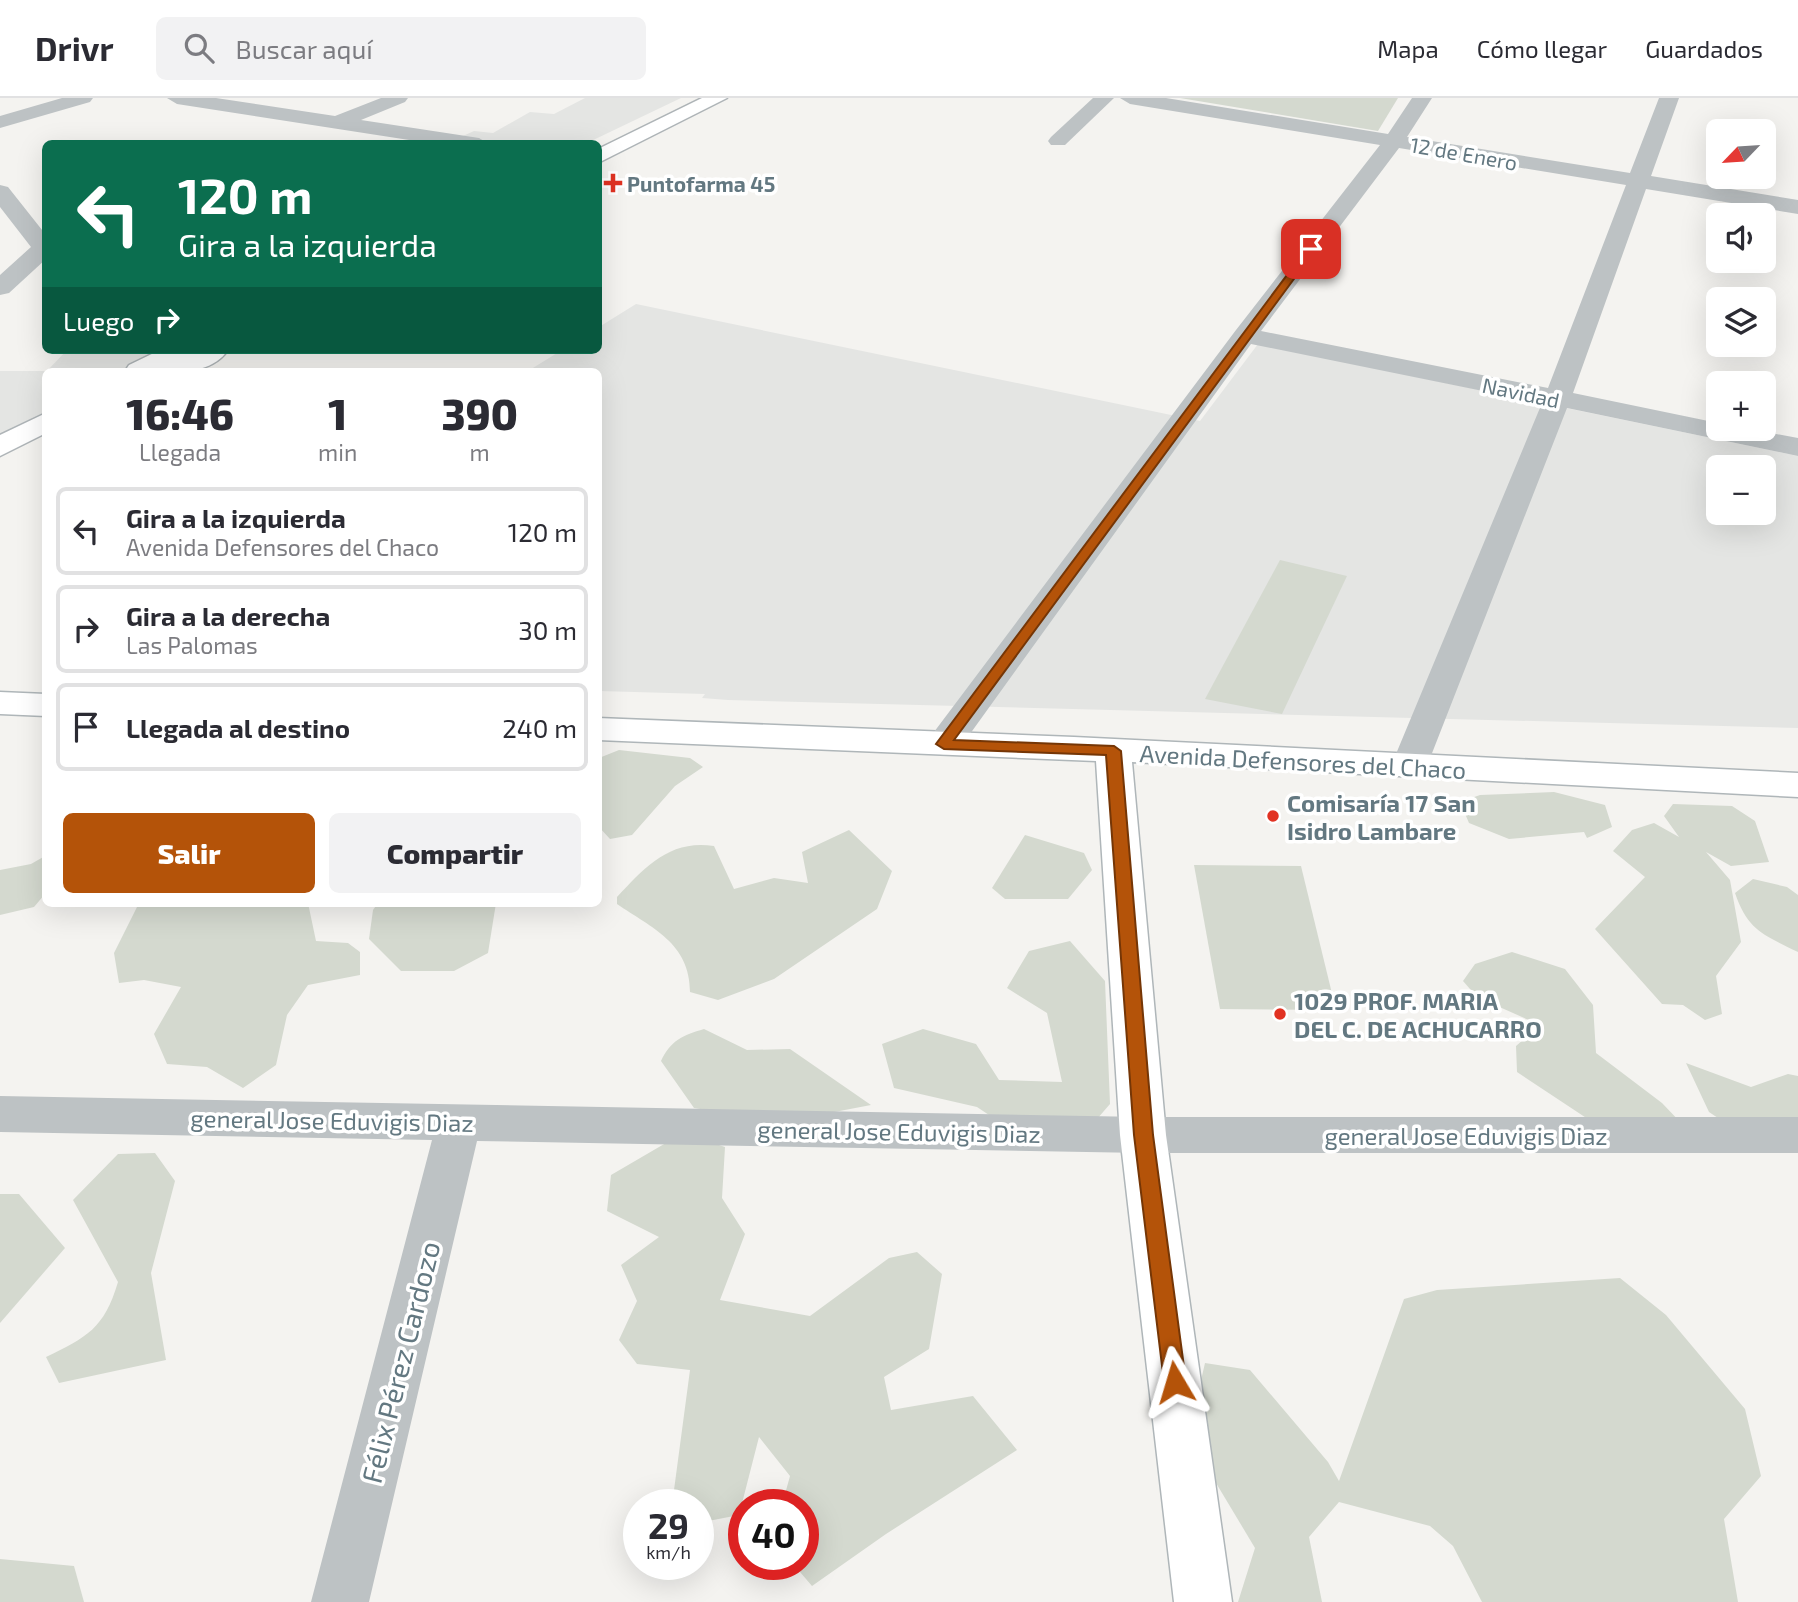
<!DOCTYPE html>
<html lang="es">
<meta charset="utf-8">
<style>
:root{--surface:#fff;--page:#f2f2f3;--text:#2b2b33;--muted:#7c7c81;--line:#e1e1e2;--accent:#b45309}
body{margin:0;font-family:"Exo 2",sans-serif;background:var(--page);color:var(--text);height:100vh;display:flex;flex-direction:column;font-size:26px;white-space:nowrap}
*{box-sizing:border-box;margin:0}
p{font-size:23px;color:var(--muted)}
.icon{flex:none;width:38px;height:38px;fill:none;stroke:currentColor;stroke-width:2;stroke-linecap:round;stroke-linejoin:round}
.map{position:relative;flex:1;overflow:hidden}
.details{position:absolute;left:42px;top:270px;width:560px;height:539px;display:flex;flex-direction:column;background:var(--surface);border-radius:10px;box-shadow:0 7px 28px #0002}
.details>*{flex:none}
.guide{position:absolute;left:42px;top:42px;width:560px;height:214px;border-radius:10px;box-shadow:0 7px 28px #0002;background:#0b6e4f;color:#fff;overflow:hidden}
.needle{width:46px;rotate:245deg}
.tools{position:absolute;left:1706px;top:21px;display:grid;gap:14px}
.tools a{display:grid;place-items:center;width:70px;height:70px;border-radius:10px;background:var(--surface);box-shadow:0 7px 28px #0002;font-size:35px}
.speed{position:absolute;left:623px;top:1391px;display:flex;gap:14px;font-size:35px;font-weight:700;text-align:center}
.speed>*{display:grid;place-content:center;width:91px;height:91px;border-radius:50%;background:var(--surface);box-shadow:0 7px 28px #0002;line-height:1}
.speed small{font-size:18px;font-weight:400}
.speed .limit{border:10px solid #d22;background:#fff;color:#111}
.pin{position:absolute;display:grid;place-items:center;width:60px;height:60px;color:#fff;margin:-30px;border-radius:14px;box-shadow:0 4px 10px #0006}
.me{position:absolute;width:77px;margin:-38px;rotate:353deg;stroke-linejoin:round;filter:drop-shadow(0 0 5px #0008)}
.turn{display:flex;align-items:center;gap:24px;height:147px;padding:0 21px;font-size:32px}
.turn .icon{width:91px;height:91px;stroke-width:2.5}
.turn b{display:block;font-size:49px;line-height:60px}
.then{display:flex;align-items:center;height:66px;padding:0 21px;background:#0003;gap:14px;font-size:26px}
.eta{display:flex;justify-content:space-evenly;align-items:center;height:119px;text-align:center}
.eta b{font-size:42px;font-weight:800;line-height:49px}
.cta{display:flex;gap:14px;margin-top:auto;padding:14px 21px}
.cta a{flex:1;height:80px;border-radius:10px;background:var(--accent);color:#fff;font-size:28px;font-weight:800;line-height:80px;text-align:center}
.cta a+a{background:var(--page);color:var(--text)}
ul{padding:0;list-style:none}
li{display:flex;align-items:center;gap:21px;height:88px;margin:0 14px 10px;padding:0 7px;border:4px solid var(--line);border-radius:10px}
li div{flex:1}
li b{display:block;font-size:26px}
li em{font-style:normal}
header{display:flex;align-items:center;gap:42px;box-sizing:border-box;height:98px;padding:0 35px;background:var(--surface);border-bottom:2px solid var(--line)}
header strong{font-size:33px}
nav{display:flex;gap:38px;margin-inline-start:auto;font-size:24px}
.search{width:490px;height:63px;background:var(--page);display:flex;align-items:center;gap:18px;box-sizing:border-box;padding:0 24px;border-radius:10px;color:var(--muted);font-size:26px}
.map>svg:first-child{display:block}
.built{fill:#e4e5e3;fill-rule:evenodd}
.green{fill:#d4d9cf}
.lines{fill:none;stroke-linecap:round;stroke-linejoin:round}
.secondary-casing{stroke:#afb6b9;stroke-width:3}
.primary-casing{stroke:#aeb4b7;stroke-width:3}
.street{fill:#bdc2c4;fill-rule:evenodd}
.secondary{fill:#fff;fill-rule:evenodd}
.primary{fill:#fff;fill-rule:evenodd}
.route{fill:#b45309;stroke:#753606;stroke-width:2}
.poi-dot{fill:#e13222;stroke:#fff;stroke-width:2.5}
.labels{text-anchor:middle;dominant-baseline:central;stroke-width:7;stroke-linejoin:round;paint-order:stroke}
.far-street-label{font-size:21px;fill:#637881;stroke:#fff}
.far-poi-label{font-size:21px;font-weight:bold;fill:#637881;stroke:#fff;text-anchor:start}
.street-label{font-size:24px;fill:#637881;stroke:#fff}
.poi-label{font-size:24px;font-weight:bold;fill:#637881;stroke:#fff;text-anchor:start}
.near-street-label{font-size:28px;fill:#637881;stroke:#fff}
</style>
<header>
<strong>Drivr</strong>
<div class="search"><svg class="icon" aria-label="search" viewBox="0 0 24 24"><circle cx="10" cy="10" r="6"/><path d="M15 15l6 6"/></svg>Buscar aquí</div>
<nav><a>Mapa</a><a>Cómo llegar</a><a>Guardados</a></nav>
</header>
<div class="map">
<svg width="1798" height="1504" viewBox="0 0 1798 1504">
<rect width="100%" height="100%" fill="#f4f3f0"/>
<g class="built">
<path d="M 585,0 L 681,0 L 587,45 L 445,46 L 474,33 L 493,35 L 530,14 L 554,16 Z"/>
<path d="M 636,206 L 1200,323 L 1258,246 L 1798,358 L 1798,630 L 728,602 L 702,600 L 705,596 L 599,593 L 598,273 L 528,273 L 562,252 L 598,252 L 599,229 ZM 1718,369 L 1764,369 L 1764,415 L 1718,415 Z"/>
<path d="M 67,252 L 173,252 L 131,273 L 46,273 L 45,316 L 0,340 L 0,273 L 47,273 Z"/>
</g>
<g class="green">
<path d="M 1180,0 L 1398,0 L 1378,33 Z"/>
<path d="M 1280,462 L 1347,478 L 1282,616 L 1205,601 Z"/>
<path d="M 619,652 L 690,660 L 703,669 L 675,688 L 632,737 L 610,741 L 599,729 L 599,660 Z"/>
<path d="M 1554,694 L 1605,707 L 1612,729 L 1587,740 L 1584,734 L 1509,741 L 1469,725 L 1460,704 L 1480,697 Z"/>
<path d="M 1673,706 L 1732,708 L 1755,723 L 1769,764 L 1731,768 L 1706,754 L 1730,782 L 1741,844 L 1716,878 L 1722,916 L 1705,922 L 1683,907 L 1662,906 L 1595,831 L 1645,779 L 1613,753 L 1632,732 L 1654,725 L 1679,739 L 1664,718 Z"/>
<path d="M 849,732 L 892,773 L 877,811 L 774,881 L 718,902 L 690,894 C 690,845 652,830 617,806 L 617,799 C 645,769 670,741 714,748 L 734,791 L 774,780 L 808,785 L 802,754 Z"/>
<path d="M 1025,737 L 1084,755 L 1092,772 L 1068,801 L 1005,801 L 992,790 Z"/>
<path d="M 45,758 L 45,796 L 34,809 L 0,817 L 0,772 L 31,766 Z"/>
<path d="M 1194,767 L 1301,768 L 1336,912 L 1220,911 Z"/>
<path d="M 1753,781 L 1787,789 L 1798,797 L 1798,854 C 1764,837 1748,833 1735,795 Z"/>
<path d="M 139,805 L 308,805 L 316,843 L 348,845 L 360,854 L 360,877 L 308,887 L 287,917 L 276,967 L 243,990 L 207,969 L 167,966 L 154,936 L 181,889 L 144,882 L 119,885 L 114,855 Z"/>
<path d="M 378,805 L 496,805 L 488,855 L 454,873 L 401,873 L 369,841 L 373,812 Z"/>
<path d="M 1070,843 L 1105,883 L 1110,1006 L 1097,1021 L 1004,1027 L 977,1009 L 894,990 L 882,946 L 923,931 L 976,946 L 999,982 L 1062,984 L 1047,915 L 1007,890 L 1029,853 Z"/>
<path d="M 1512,854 L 1565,871 L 1593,907 L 1596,955 L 1662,1005 L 1684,1028 L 1609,1035 L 1517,974 L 1516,948 L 1540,927 L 1477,899 L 1463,883 L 1475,866 Z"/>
<path d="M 704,931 L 747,952 L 790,951 L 871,1007 L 782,1024 L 694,1010 L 661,963 C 670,943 683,937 704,931 Z"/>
<path d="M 1686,965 L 1751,989 L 1788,976 L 1798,978 L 1798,1030 L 1730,1028 L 1709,1014 Z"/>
<path d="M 683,1035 L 725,1049 L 722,1100 L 745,1136 L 720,1202 L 810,1218 L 889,1160 L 917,1154 L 942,1176 L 929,1251 L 884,1279 L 891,1312 L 973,1298 L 1017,1352 L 886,1436 L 812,1488 L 794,1467 L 803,1466 L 803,1407 L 782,1407 L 790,1378 L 759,1339 L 739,1417 L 698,1425 L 698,1407 L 672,1407 L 690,1272 L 637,1266 L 619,1242 L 637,1203 L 621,1167 L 659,1139 L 607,1113 L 611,1077 Z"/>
<path d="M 155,1055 L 175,1083 L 151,1175 L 166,1262 L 59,1285 L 46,1259 C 87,1239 104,1231 118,1184 L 73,1102 L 118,1056 Z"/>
<path d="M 0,1096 L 19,1096 L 65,1150 L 0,1225 Z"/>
<path d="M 1620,1180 L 1666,1217 L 1745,1311 L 1761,1378 L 1724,1421 L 1738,1504 L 1482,1504 L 1453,1448 L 1430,1428 L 1339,1404 L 1309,1439 L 1322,1504 L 1238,1504 L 1255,1450 L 1195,1350 L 1190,1330 L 1205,1265 L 1250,1272 L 1328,1364 L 1339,1383 L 1404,1201 L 1437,1192 Z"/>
<path d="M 0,1461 L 74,1468 L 84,1504 L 0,1504 Z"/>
</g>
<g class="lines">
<g class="secondary-casing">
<g id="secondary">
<path d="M 0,594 L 46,596 L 46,618 L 0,616 Z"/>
<path d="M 598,620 L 1074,639 L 1798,675 L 1798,699 L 1132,664 L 1166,1037 L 1232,1504 L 1174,1504 L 1120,1037 L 1096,663 L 598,642 Z"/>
</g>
</g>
<g class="primary-casing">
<g id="primary">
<path d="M 702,0 L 727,0 L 598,65 L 598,51 Z"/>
<path d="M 160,252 L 228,252 C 207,283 155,273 125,273 L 129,267 Z"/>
<path d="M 46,315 L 46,335 L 0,358 L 0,337 Z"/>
</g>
</g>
<g class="street">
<path d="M 62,0 L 93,0 L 90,4 L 0,30 L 0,18 Z"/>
<path d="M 167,0 L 216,0 L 335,18 L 381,0 L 408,0 L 405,4 L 361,22 L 479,40 L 489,46 L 435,46 L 177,6 Z"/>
<path d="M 1093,0 L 1114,0 L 1065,47 L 1051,47 L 1048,43 L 1051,39 Z"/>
<path d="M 1120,0 L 1166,0 L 1388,36 L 1412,0 L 1432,0 L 1407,39 L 1630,75 L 1659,0 L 1679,0 L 1651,78 L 1798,102 L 1798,116 L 1646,91 L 1573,295 L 1718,325 L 1718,331 L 1750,331 L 1798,340 L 1798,358 L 1567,310 L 1427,668 L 1422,676 L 1409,680 L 1396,676 L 1391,668 L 1542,305 L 1251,246 L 957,654 L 944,657 L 931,654 L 926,646 L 931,638 L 1236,232 L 1380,47 L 1130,6 ZM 1399,50 L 1626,87 L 1548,290 L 1261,233 Z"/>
<path d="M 0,87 L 8,89 L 46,137 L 46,161 L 9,195 L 0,197 L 0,177 L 31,149 L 0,109 Z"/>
<path d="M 0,998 L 1143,1019 L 1798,1019 L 1798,1055 L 1143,1055 L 477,1043 L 369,1504 L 311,1504 L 432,1042 L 0,1034 Z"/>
</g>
<use href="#secondary" class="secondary"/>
<use href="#primary" class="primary"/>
</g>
<path class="route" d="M 1308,149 L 1316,151 L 954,642 L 1114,648 L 1121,653 L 1153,1037 L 1186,1284 L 1183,1291 L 1175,1294 L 1167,1291 L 1164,1284 L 1134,1037 L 1106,657 L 944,651 L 936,646 Z"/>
<g class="poi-dot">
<path d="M609.5 74.5h7v7h7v7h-7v7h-7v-7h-7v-7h7z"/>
<circle cx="1273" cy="718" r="7"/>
<circle cx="1280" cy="916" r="7"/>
</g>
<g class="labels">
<g class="far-street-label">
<text transform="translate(1464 55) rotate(10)">12 de Enero</text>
<text transform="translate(1521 294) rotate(12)">Navidad</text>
</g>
<g class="far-poi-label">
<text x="627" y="85">Puntofarma 45</text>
</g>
<g class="street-label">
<text transform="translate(1303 663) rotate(3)">Avenida Defensores del Chaco</text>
<text transform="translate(332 1022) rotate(1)">general Jose Eduvigis Diaz</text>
<text transform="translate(899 1033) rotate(1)">general Jose Eduvigis Diaz</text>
<text x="1466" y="1037">general Jose Eduvigis Diaz</text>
</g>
<g class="poi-label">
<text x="1287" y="704">Comisaría 17 San<tspan x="1287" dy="28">Isidro Lambare</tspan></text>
<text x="1294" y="902">1029 PROF. MARIA<tspan x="1294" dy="28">DEL C. DE ACHUCARRO</tspan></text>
</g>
<g class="near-street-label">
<text transform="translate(400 1264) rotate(-76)">Félix Pérez Cardozo</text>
</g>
</g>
</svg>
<div class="tools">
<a><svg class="needle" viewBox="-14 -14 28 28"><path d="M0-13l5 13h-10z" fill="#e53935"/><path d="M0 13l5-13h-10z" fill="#7c7c81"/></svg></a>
<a><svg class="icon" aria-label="sound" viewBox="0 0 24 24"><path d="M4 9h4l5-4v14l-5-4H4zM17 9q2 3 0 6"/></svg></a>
<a><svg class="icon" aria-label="layers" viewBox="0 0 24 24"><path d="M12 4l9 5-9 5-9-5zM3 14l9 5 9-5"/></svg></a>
<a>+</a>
<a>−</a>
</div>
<div class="speed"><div>29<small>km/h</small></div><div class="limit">40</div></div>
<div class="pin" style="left:1311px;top:151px;background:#d93025"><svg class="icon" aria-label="arrive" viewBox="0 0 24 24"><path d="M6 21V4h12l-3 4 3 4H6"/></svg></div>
<svg class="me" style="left:1175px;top:1284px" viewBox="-20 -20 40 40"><path d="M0-17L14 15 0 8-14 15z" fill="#b45309" stroke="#fff" stroke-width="4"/></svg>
<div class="guide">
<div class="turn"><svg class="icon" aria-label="left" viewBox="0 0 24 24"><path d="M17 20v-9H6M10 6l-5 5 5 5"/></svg><div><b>120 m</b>Gira a la izquierda</div></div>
<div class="then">Luego<svg class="icon" aria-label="right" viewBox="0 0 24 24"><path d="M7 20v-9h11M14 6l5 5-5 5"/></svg></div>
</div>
<section class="details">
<div class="eta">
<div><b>16:46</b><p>Llegada</p></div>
<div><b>1</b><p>min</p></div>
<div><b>390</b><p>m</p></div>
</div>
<ul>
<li><svg class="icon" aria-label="left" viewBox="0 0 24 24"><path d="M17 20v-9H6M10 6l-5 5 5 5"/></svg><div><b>Gira a la izquierda</b><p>Avenida Defensores del Chaco</p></div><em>120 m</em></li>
<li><svg class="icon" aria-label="right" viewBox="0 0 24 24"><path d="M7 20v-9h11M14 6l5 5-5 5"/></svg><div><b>Gira a la derecha</b><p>Las Palomas</p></div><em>30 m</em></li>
<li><svg class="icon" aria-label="arrive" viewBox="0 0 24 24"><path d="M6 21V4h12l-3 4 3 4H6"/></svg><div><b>Llegada al destino</b></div><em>240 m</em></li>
</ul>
<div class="cta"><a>Salir</a><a>Compartir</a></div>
</section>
</div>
